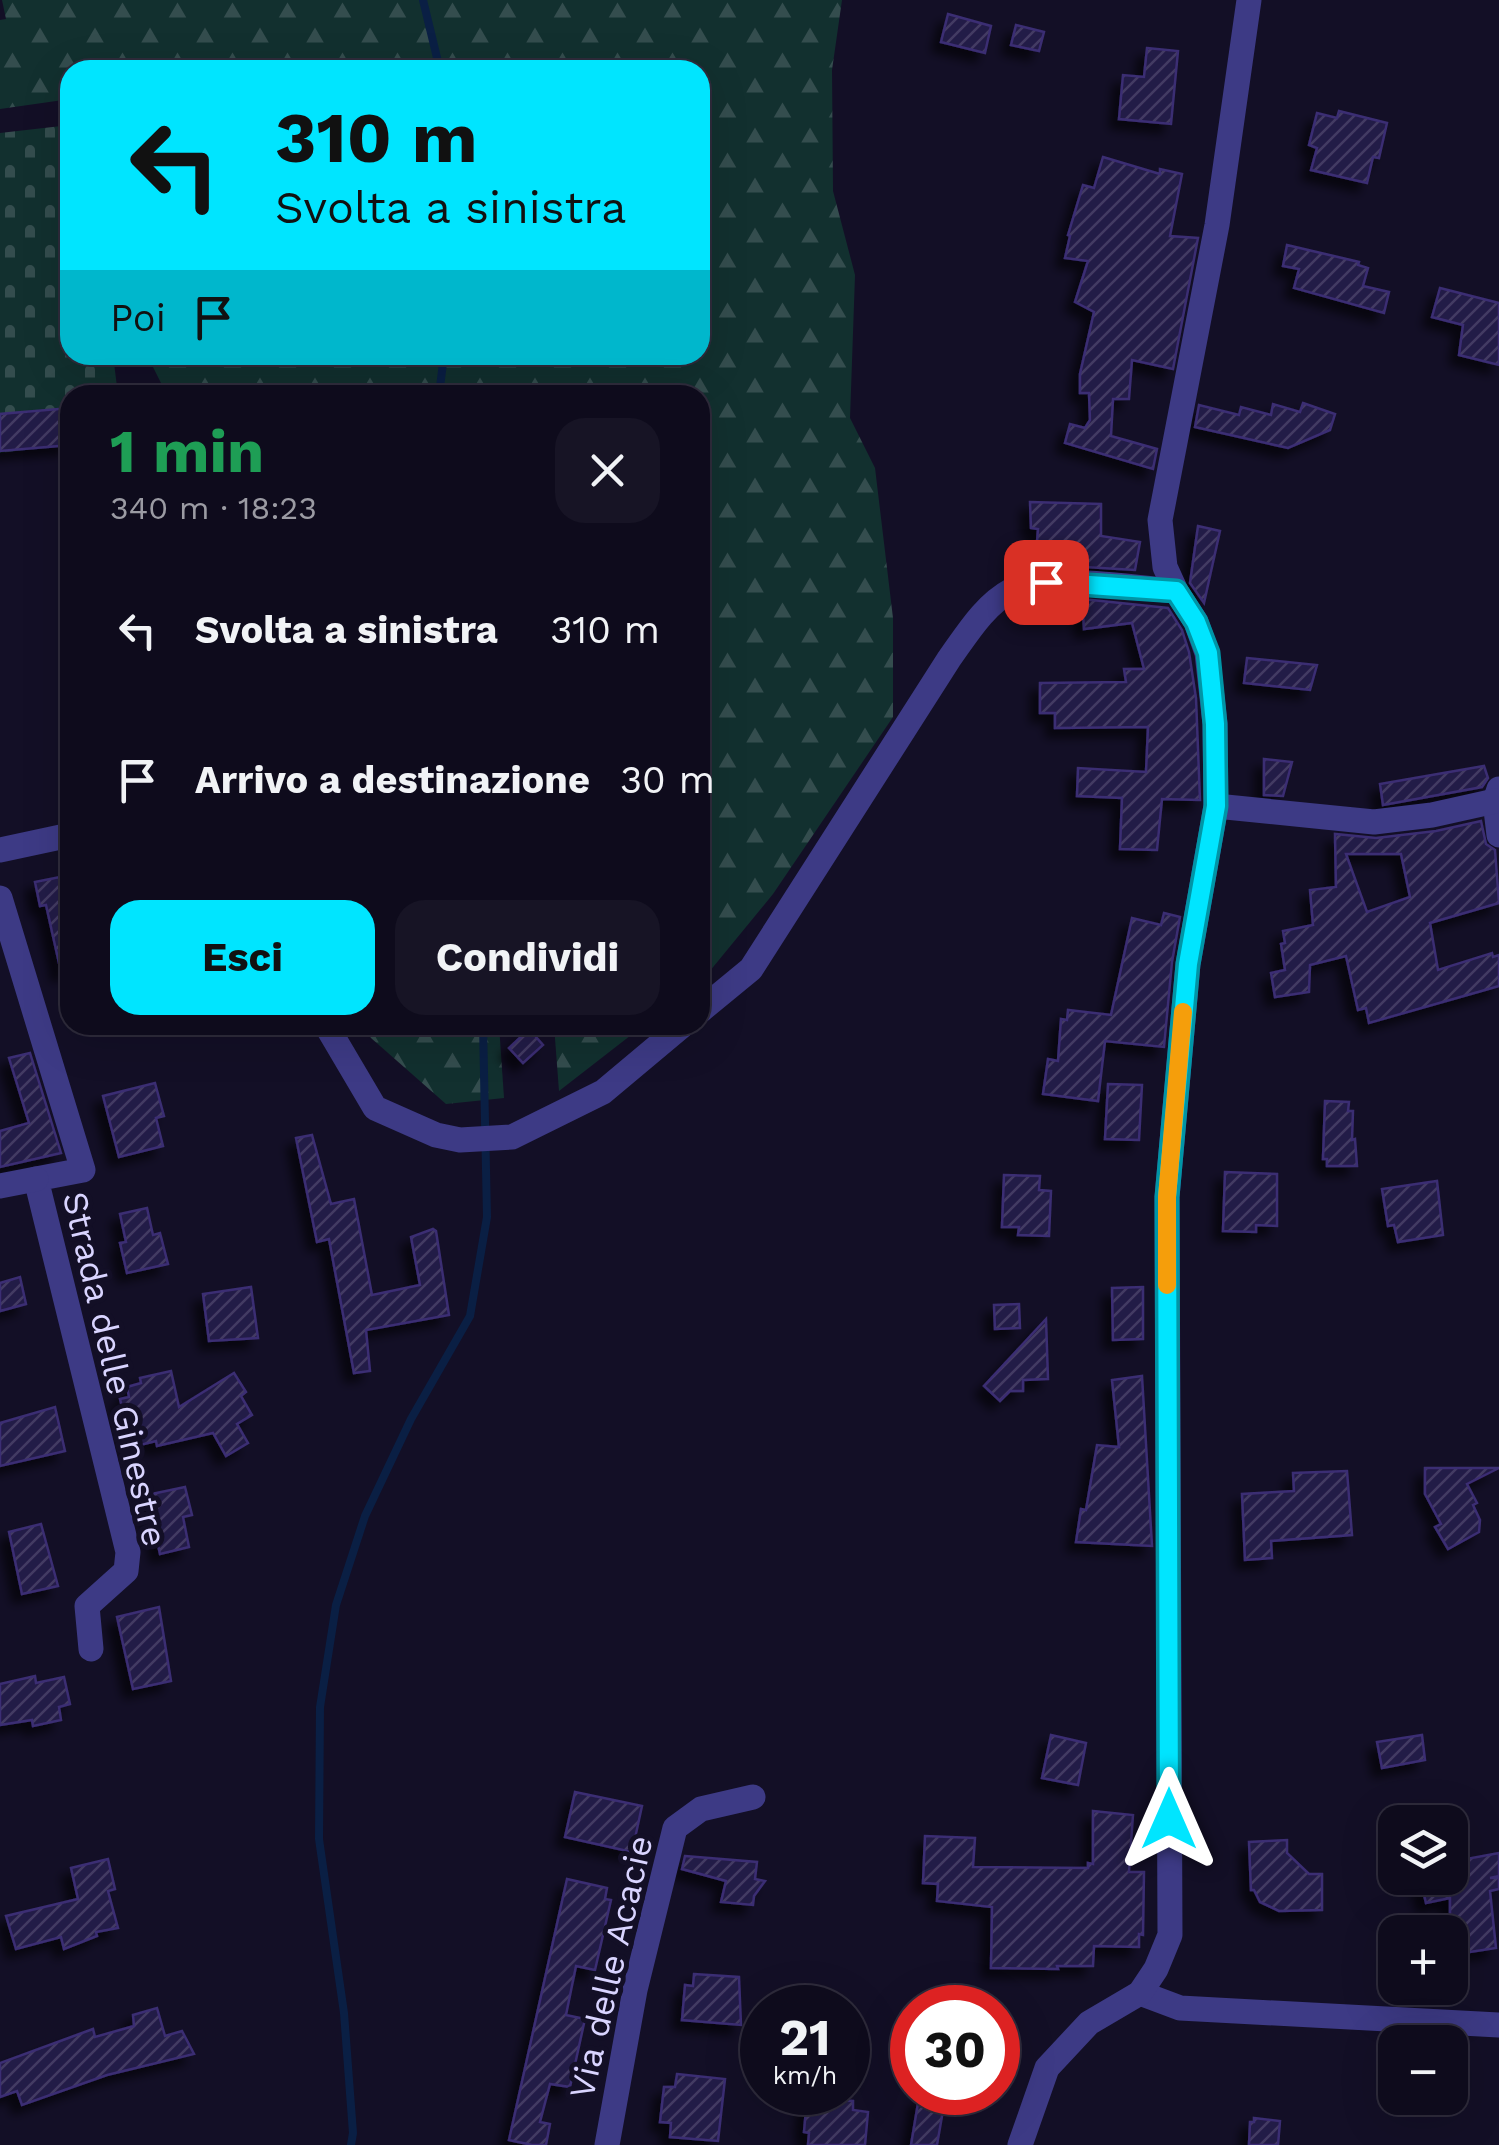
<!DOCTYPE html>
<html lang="it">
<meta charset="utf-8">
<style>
:root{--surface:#0e0b1c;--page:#171425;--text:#f1f3f6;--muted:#9b9ba3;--line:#2e2b3b;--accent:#00e5ff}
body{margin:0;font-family:"Work Sans",sans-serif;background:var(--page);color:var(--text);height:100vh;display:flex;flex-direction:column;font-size:38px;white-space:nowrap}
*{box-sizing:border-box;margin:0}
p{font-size:32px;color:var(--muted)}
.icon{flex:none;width:55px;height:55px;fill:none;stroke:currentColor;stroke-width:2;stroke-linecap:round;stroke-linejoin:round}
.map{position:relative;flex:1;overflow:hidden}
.details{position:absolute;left:60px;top:385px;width:650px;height:650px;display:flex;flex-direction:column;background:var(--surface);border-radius:30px;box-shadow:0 10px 40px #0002,0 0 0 2px var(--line)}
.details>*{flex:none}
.top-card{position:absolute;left:60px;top:60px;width:650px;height:305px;border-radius:30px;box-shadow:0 10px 40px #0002,0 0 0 2px var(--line);background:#00e5ff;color:#111;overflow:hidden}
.tools{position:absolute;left:1378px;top:1805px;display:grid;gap:20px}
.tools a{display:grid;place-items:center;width:90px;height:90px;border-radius:20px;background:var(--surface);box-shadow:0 10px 40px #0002,0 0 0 2px var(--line);font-size:50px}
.speed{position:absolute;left:740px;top:1985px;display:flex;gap:20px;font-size:50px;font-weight:700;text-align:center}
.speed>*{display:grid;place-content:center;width:130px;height:130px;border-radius:50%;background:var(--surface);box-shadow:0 10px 40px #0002,0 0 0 2px var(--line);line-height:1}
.speed small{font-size:25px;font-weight:400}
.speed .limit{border:15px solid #d22;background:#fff;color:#111}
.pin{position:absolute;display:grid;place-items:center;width:85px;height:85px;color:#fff;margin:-42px;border-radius:20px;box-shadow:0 5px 15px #0006}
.me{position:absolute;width:110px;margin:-55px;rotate:0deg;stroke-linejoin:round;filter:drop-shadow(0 0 8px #0008)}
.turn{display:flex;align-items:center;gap:35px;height:210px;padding:0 50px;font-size:45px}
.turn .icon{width:130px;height:130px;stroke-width:2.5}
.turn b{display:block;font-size:70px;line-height:85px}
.then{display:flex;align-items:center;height:95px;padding:0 50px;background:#0003;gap:20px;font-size:38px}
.round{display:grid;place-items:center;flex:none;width:105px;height:105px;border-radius:30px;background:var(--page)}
.summary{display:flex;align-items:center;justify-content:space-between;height:170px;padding:0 50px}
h1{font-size:60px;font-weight:700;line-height:75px;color:#1e9e55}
.action{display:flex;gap:20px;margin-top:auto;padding:20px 50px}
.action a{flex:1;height:115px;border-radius:30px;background:var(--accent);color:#111;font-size:40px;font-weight:700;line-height:115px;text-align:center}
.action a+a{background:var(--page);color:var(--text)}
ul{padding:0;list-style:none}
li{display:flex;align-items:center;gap:30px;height:150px;padding:0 50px}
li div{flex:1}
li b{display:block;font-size:38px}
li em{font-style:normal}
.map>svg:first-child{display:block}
.forest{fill:url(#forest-firs)}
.cemetery{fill:url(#cemetery-stones)}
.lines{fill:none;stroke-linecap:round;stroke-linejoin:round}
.stream{stroke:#0a1f44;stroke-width:8}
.building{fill:url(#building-hatch);stroke:#3b2d73;stroke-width:2.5;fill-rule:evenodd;filter:url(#shadow)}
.minor{stroke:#3d3a85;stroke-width:25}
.route-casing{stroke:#0095a6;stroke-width:25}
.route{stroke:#00e5ff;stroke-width:18}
.slow{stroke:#f59e0b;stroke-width:18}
.labels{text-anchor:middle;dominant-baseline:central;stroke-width:10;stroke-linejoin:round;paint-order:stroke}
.street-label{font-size:35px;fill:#d9d4ff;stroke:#130f26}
</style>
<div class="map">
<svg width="1499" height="2145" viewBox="0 0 1499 2145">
<defs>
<pattern id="forest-firs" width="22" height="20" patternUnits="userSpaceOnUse" patternTransform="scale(2.5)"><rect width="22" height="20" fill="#12302f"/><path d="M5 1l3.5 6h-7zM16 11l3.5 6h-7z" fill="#344d4e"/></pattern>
<pattern id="cemetery-stones" width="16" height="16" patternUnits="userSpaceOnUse" patternTransform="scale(2.5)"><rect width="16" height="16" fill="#12302f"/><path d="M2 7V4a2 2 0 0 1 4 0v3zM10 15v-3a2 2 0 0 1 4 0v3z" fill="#344d4e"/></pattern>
<pattern id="building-hatch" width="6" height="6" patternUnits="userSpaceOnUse" patternTransform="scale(2.5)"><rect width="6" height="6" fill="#241b47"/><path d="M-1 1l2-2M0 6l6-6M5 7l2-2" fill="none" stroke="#433b63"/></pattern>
<filter id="shadow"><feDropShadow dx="-9" dy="9" stdDeviation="5" flood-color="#0009"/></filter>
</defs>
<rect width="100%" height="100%" fill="#130f26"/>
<g class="forest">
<path d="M 2,0 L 842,0 L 832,70 L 833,191 L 855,275 L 850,418 L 875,468 L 893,618 L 893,717 L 773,894 L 700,983 L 700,395 L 167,395 L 147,355 L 700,355 L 700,70 L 70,70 L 70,99 L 0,109 L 0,20 L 6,19 Z"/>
<path d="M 362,1025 L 499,1025 L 504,1098 L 446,1104 L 371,1038 Z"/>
<path d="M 554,1025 L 644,1025 L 559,1091 Z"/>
</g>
<path class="cemetery" d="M 70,125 L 70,355 L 113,355 L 118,395 L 70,395 L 70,445 L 0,453 L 0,133 Z"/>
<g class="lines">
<g class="stream">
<path d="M 423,0 L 440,70"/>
<path d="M 439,395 L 444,355"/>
<path d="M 351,2145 L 353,2133 L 344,2013 L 319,1839 L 320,1707 L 336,1605 L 365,1516 L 411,1419 L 470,1316 L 487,1217 L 483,1025"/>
</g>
</g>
<g class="building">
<path d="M 948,14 L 991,26 L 985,53 L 941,42 Z"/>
<path d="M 1016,25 L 1044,32 L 1039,51 L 1011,45 Z"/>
<path d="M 1147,48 L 1178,51 L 1171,124 L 1119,119 L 1123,75 L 1144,77 Z"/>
<path d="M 1339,111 L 1387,123 L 1379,158 L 1373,157 L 1367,183 L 1311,170 L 1317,148 L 1309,145 L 1317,113 L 1337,118 Z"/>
<path d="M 1103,157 L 1160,174 L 1160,169 L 1182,174 L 1170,236 L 1198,238 L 1173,369 L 1132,360 L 1129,399 L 1113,399 L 1111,436 L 1157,449 L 1153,469 L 1065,443 L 1070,424 L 1085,428 L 1090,420 L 1089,393 L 1080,393 L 1080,374 L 1094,312 L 1075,302 L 1088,261 L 1065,258 L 1070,236 L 1068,235 L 1083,185 L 1094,188 Z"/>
<path d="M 1287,245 L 1359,262 L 1358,265 L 1368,268 L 1363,286 L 1389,292 L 1384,313 L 1294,288 L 1299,269 L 1283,266 Z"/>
<path d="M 1440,288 L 1499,303 L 1499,365 L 1459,355 L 1463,325 L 1432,317 Z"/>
<path d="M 1303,403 L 1335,414 L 1330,430 L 1288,448 L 1195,427 L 1199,405 L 1239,415 L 1241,407 L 1271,415 L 1273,404 L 1300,412 Z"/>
<path d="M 70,408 L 70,445 L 0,451 L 0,414 Z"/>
<path d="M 1030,502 L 1101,504 L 1101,536 L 1140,542 L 1135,570 L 1068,566 L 1035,567 L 1038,529 L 1031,528 Z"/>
<path d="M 1198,526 L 1220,531 L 1204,603 L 1190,583 Z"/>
<path d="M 1082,599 L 1168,608 L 1182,630 L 1189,652 L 1196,698 L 1200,800 L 1162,799 L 1157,850 L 1120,849 L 1122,798 L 1077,796 L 1078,768 L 1146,772 L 1148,727 L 1055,728 L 1055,713 L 1040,713 L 1040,683 L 1126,682 L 1124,669 L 1144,669 L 1132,623 L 1084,629 Z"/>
<path d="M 1247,658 L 1317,665 L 1310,690 L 1244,683 Z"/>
<path d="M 1264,759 L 1292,762 L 1283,796 L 1264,795 Z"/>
<path d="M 1484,766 L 1488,778 L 1482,787 L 1383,805 L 1380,784 Z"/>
<path d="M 1481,821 L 1486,844 L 1495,850 L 1499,903 L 1430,923 L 1438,970 L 1492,953 L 1493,957 L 1499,955 L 1499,986 L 1369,1023 L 1366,1008 L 1358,1010 L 1346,956 L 1310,965 L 1309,992 L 1275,997 L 1271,973 L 1285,970 L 1281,944 L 1285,943 L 1283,931 L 1313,925 L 1310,890 L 1336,887 L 1335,834 L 1376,838 L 1436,831 ZM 1346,854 L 1401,854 L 1410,897 L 1367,912 Z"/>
<path d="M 70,875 L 70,971 L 61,972 L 46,905 L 40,906 L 35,882 Z"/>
<path d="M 1164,913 L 1180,917 L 1172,962 L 1164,1047 L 1105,1041 L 1098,1101 L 1043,1094 L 1048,1059 L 1058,1061 L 1061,1019 L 1067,1020 L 1068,1010 L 1111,1015 L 1132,918 L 1161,925 Z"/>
<path d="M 529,1029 L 543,1045 L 523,1063 L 509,1048 Z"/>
<path d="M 30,1053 L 61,1153 L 0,1167 L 0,1131 L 29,1123 L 9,1058 Z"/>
<path d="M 155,1083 L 164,1116 L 156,1118 L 163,1146 L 119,1157 L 103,1096 Z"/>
<path d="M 1108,1084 L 1142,1085 L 1139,1140 L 1105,1139 Z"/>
<path d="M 1325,1101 L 1349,1102 L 1348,1111 L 1353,1111 L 1352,1140 L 1355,1139 L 1357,1166 L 1327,1166 L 1327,1159 L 1323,1159 Z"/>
<path d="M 312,1135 L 331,1204 L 354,1199 L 372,1295 L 420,1285 L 411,1237 L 433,1229 L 436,1231 L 449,1315 L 366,1330 L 370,1371 L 354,1373 L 329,1239 L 317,1242 L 296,1138 Z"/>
<path d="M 1225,1172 L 1277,1174 L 1277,1226 L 1256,1225 L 1256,1232 L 1223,1231 Z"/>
<path d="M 1004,1175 L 1040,1176 L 1039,1190 L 1051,1191 L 1049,1236 L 1018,1235 L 1019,1227 L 1002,1227 Z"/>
<path d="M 1437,1181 L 1443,1235 L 1398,1242 L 1394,1225 L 1388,1226 L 1382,1189 Z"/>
<path d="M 147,1208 L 153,1235 L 160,1233 L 168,1264 L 127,1273 L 120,1243 L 126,1242 L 120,1214 Z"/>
<path d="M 20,1277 L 26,1304 L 0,1311 L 0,1283 Z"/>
<path d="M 251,1287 L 258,1338 L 209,1341 L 203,1294 Z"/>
<path d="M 1143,1287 L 1143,1339 L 1113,1340 L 1112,1288 Z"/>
<path d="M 1019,1304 L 1020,1328 L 995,1329 L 994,1305 Z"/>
<path d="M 1046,1319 L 1048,1379 L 1023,1380 L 1023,1391 L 1010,1391 L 1000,1401 L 984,1386 Z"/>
<path d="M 171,1371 L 179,1407 L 234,1373 L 246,1392 L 241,1396 L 252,1415 L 237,1424 L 248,1443 L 226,1456 L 213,1433 L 157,1446 L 156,1441 L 132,1447 L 120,1399 L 129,1397 L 127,1387 L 141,1383 L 140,1378 Z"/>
<path d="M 1142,1376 L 1152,1546 L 1076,1542 L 1081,1509 L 1086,1510 L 1097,1445 L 1119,1447 L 1112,1380 Z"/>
<path d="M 55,1407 L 65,1451 L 0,1466 L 0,1423 Z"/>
<path d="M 1425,1468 L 1499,1468 L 1467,1484 L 1477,1503 L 1473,1505 L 1480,1520 L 1479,1532 L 1448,1549 L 1435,1527 L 1441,1524 L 1425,1494 Z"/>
<path d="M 1347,1471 L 1352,1535 L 1271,1541 L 1272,1558 L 1245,1560 L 1242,1494 L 1294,1491 L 1293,1473 Z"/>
<path d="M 185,1487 L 192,1515 L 183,1517 L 189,1547 L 160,1554 L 147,1495 Z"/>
<path d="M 41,1524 L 58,1586 L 22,1594 L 9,1532 Z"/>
<path d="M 159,1607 L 171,1681 L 133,1689 L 117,1617 Z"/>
<path d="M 35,1676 L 36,1683 L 64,1677 L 70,1704 L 59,1707 L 61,1720 L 33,1726 L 32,1720 L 0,1725 L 0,1684 Z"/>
<path d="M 1051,1735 L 1086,1743 L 1078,1785 L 1042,1778 Z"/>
<path d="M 1422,1735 L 1425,1760 L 1382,1768 L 1377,1742 Z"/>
<path d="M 575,1792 L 642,1806 L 632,1852 L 565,1837 Z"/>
<path d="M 1093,1811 L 1133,1815 L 1129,1872 L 1144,1872 L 1143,1935 L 1139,1934 L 1139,1947 L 1094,1946 L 1093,1966 L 1057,1966 L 1058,1969 L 991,1968 L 992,1907 L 937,1901 L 938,1884 L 923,1883 L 925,1836 L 975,1838 L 973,1867 L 1088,1868 L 1088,1863 L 1093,1864 Z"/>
<path d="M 1287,1840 L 1287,1853 L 1309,1874 L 1322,1874 L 1322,1910 L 1279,1911 L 1260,1902 L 1254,1890 L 1251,1890 L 1249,1842 Z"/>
<path d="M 1499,1853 L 1499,1876 L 1490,1878 L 1499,1878 L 1499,1889 L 1490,1891 L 1496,1948 L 1450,1955 L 1450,1898 L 1426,1903 L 1420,1878 L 1450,1878 L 1450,1862 Z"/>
<path d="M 685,1856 L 757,1862 L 755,1879 L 765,1881 L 754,1896 L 753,1905 L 721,1902 L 726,1881 L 682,1869 Z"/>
<path d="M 108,1859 L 115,1889 L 108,1891 L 118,1928 L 96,1932 L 97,1936 L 64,1949 L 61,1937 L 16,1949 L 6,1916 L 78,1899 L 71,1868 Z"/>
<path d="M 567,1879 L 607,1888 L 605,1899 L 611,1900 L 595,1970 L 576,1966 L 566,2015 L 585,2019 L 570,2087 L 550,2084 L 540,2122 L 550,2124 L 546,2145 L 532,2145 L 509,2140 Z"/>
<path d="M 694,1974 L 739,1977 L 741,2025 L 682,2020 L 685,1985 L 693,1986 Z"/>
<path d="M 157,2008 L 165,2036 L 182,2031 L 194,2054 L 107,2075 L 22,2105 L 17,2091 L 0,2097 L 0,2063 L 93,2029 L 95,2037 L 134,2026 L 133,2015 Z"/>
<path d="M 677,2074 L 725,2079 L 718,2141 L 670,2137 L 671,2123 L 660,2122 L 664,2087 L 675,2087 Z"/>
<path d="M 919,2097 L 945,2099 L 937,2145 L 911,2145 Z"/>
<path d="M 807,2098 L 853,2101 L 853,2110 L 868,2112 L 865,2145 L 808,2145 L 809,2133 L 804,2132 Z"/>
<path d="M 1254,2118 L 1280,2121 L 1278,2145 L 1249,2145 L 1250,2122 L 1254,2122 Z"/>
</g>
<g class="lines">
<g class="minor">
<path d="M 1499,789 L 1495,801 L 1499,835"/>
<path d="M 1216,806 L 1374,822 L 1432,815 L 1495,801"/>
<path d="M 0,850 L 70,835"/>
<path d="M 0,898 L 83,1170 L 36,1179 L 128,1552 L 126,1571 L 87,1606 L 91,1649"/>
<path d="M 700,1011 L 751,969 L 949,659 C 967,634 984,605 1012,590 C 1043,573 1138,588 1176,591"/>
<path d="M 326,1025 L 375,1108 L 436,1135 L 460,1140 L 512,1137 L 603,1092 L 683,1025"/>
<path d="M 0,1186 L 36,1179"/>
<path d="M 1140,1993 L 1180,2008 L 1499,2025"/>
<path d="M 607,2145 L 635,1990 L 675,1828 L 701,1809 L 753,1797"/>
<path d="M 1020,2145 L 1047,2068 L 1089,2023 L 1140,1993 L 1156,1969 L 1170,1935 L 1167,1197 L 1188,964 L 1216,806 L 1215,724 L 1207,653 L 1196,622 L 1176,591 L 1165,567 L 1160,520 L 1217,225 L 1249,0"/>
</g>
</g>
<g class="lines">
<g class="route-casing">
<path id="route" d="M 1046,582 L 1176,591 L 1196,622 L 1208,653 L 1215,724 L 1216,806 L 1188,964 L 1167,1197 L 1169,1819"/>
</g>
<use href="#route" class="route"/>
<path class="slow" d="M 1167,1285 L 1167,1197 L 1183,1012"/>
</g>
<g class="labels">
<g class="street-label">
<text transform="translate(115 1369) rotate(77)">Strada delle Ginestre</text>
<text transform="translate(611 1967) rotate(-77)">Via delle Acacie</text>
</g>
</g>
</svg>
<div class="tools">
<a><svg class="icon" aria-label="layers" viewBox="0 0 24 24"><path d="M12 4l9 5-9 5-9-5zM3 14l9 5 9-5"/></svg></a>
<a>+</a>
<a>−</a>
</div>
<div class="speed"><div>21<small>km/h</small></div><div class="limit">30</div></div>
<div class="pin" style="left:1046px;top:582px;background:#d93025"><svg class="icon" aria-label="arrive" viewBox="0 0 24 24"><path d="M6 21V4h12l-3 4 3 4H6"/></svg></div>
<svg class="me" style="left:1169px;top:1819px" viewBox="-20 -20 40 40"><path d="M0-17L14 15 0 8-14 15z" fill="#00e5ff" stroke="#fff" stroke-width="4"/></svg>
<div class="top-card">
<div class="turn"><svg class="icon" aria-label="left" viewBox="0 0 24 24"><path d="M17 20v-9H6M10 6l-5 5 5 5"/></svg><div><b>310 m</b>Svolta a sinistra</div></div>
<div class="then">Poi<svg class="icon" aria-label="arrive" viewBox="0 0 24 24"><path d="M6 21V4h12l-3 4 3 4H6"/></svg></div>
</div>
<section class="details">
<div class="summary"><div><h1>1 min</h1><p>340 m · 18:23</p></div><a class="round"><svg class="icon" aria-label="close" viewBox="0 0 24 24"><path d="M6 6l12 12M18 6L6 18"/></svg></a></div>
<ul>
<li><svg class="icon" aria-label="left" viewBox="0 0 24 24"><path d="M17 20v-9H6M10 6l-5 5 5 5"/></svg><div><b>Svolta a sinistra</b></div><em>310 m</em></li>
<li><svg class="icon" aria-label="arrive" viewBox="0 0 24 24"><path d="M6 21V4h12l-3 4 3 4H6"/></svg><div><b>Arrivo a destinazione</b></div><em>30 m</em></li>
</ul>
<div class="action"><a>Esci</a><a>Condividi</a></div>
</section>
</div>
